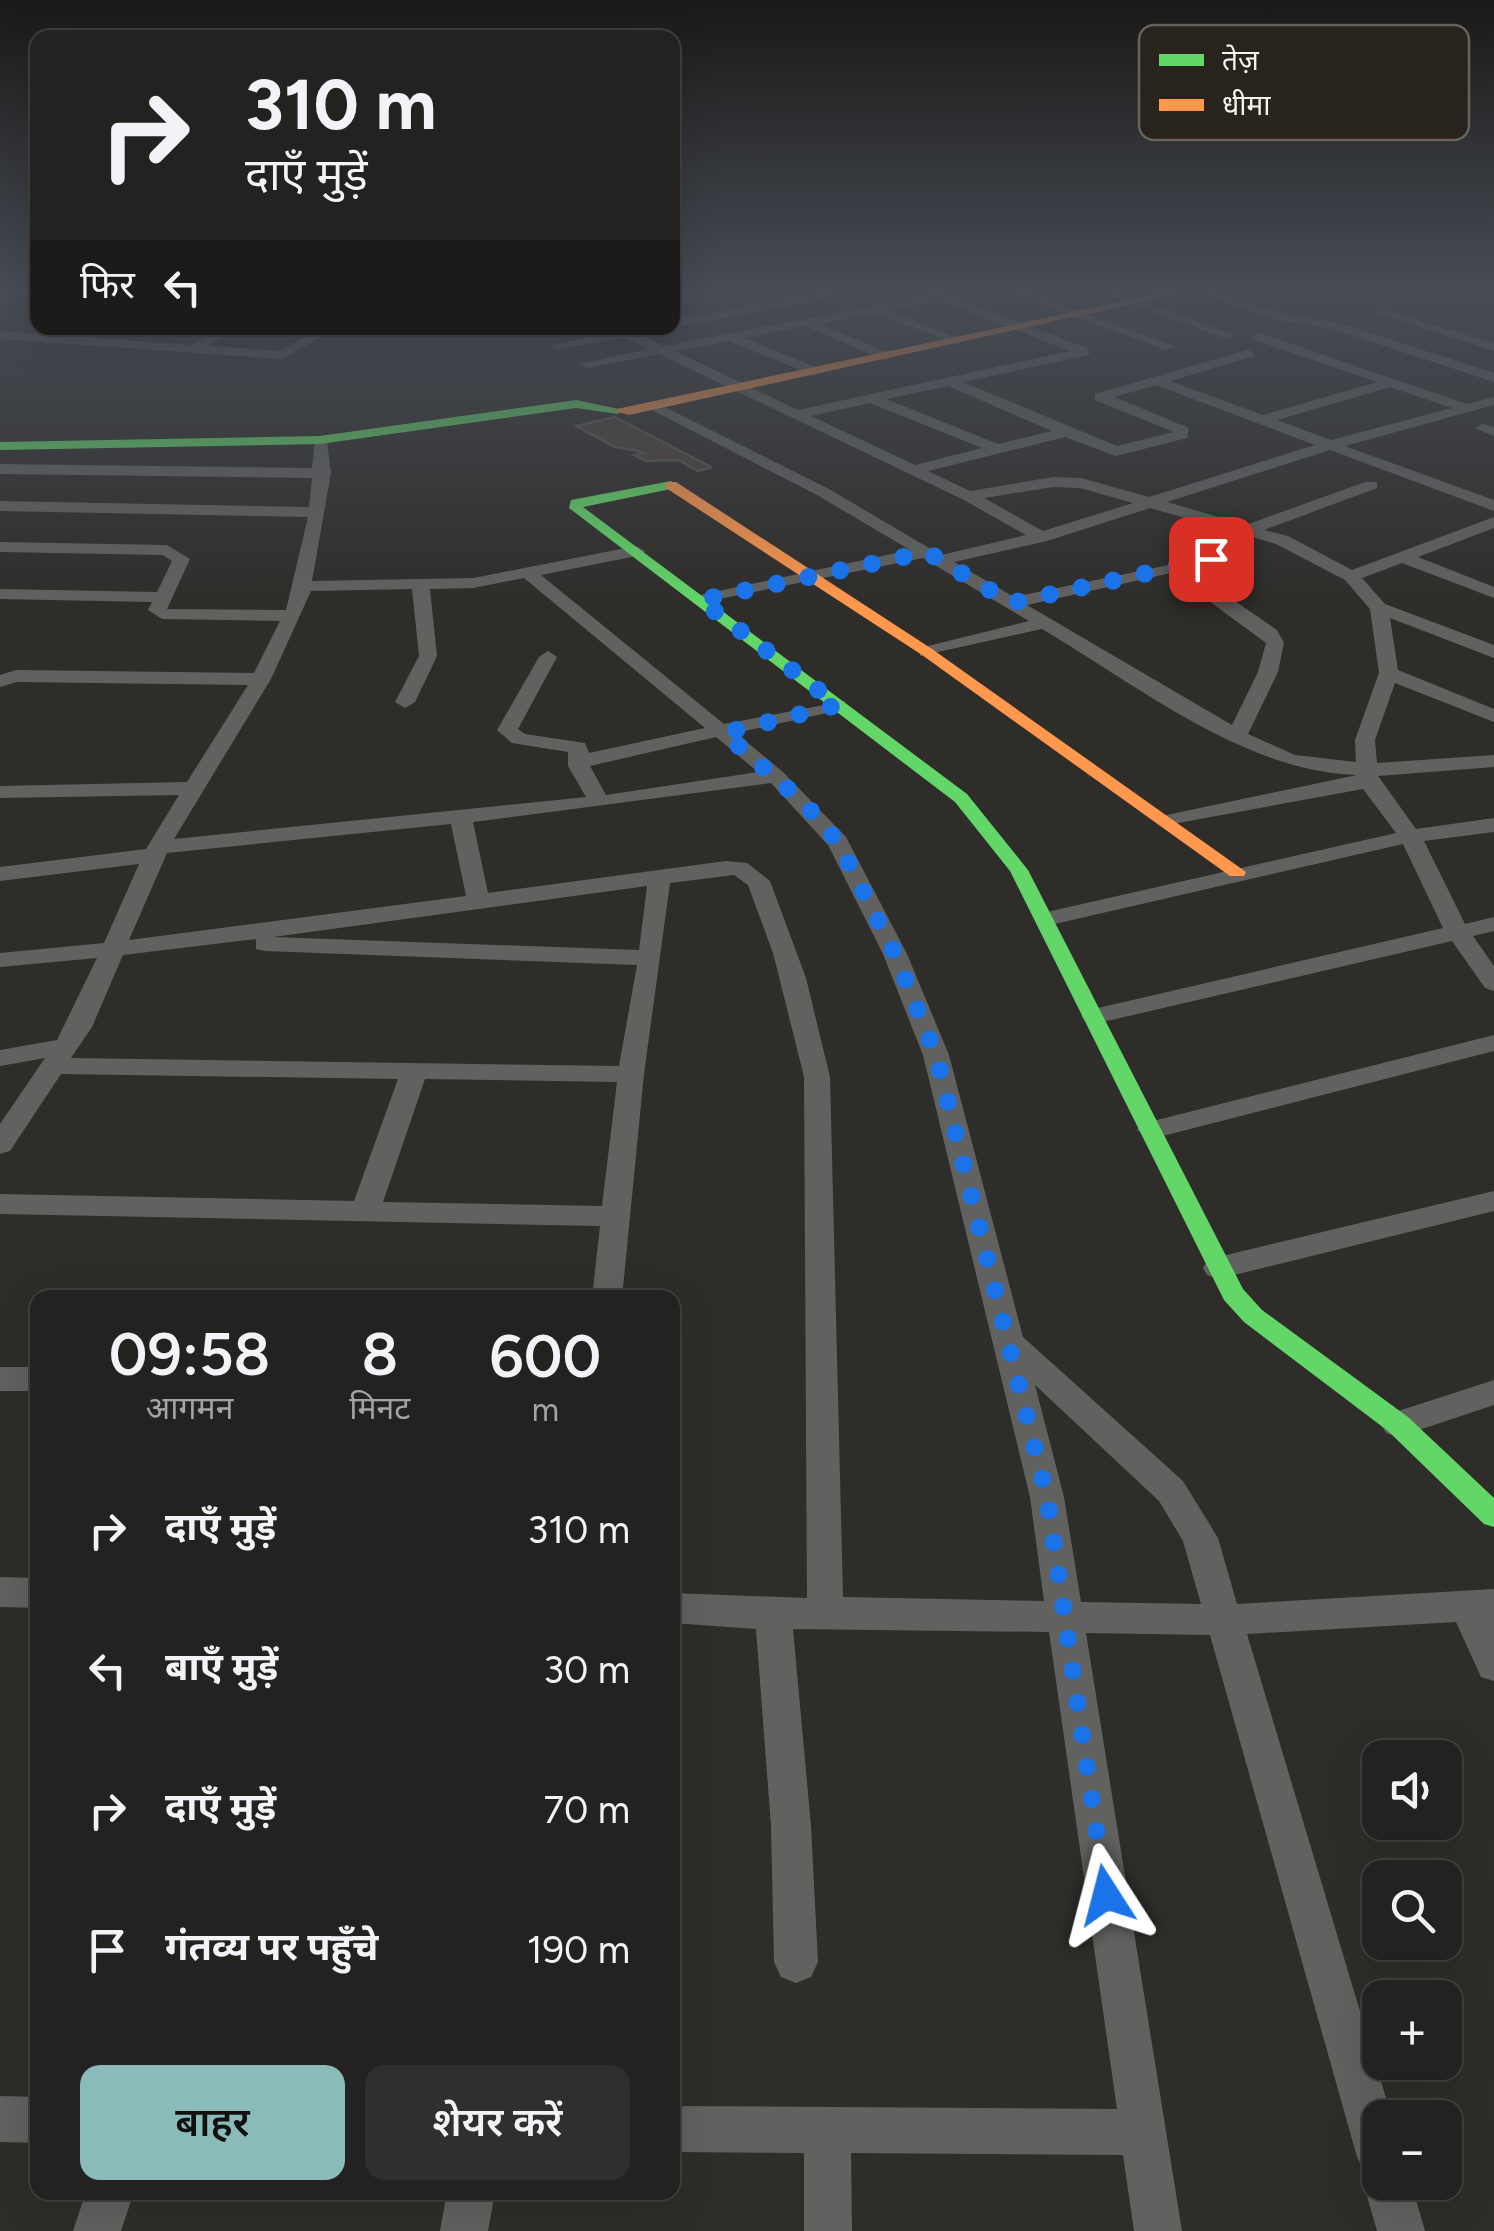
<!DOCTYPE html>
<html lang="hi">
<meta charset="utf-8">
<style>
:root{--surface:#232220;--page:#2f2f2d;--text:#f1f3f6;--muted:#a3a4a5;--line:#403f3e;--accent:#8bbbb9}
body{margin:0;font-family:Figtree,"Noto Sans Devanagari",sans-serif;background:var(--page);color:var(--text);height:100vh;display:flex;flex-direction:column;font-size:38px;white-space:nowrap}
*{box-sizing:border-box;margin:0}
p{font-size:32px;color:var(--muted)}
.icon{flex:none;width:55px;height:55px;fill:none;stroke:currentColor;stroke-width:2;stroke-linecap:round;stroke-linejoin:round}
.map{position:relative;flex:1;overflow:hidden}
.sheet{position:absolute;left:30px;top:1290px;width:650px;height:910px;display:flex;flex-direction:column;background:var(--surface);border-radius:20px;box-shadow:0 10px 40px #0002,0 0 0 2px var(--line)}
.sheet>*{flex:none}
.hud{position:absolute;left:30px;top:30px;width:650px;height:305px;border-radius:20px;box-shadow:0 10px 40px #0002,0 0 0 2px var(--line);background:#232220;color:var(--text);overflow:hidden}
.controls{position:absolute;left:1362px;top:1740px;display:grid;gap:20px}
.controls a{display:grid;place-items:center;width:100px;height:100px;border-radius:20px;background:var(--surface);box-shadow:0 10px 40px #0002,0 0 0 2px var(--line);font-size:50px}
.pin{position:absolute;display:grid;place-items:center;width:85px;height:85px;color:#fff;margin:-42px;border-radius:20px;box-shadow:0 5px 15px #0006}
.me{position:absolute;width:110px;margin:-55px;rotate:351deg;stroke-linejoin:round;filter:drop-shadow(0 0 8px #0008)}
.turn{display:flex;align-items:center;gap:35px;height:210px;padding:0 50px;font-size:45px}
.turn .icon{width:130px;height:130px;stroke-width:2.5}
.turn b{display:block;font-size:70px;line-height:85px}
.then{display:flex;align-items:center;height:95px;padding:0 50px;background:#0003;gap:20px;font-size:38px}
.eta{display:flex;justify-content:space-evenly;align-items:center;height:170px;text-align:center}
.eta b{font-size:60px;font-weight:600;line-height:70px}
.primary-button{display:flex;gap:20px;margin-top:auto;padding:20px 50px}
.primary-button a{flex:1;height:115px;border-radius:20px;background:var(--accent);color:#111;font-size:40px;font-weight:600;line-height:115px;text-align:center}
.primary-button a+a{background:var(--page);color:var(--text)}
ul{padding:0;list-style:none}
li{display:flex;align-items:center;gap:30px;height:140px;padding:0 50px}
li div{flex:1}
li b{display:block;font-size:38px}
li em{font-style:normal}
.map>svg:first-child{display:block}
.building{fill:#4a4036;stroke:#575553;stroke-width:2.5}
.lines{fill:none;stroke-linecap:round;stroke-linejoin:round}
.street{fill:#61615f;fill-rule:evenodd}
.fast{fill:#63d668;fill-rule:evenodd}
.slow{fill:#ff974d;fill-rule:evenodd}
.route{stroke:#1a73e8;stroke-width:18;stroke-dasharray:0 32.4}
.key{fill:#28241d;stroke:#66625c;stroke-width:2.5}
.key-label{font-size:28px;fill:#f6f4ef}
</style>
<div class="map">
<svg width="1494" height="2231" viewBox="0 0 1494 2231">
<rect width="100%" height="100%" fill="#2f2d2a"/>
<path class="building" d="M 615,417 L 711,467 L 710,468 L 698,471 L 678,460 L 646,461 L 634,455 L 643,453 L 640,451 L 615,447 L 576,426 Z"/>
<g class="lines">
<g class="street">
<path d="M 5,292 L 20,292 L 0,304 Z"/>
<path d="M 704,292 L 731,292 L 672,306 L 672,298 Z"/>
<path d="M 819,292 L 840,293 L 834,297 L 672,328 L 671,328 L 672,320 Z"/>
<path d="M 922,292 L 940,292 L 1089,349 L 1089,355 L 963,382 L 1117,446 L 1174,432 L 1095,400 L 1095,394 L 1250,349 L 1255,356 L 1170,381 L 1263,415 L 1377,382 L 1252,339 L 1257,332 L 1467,404 L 1494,397 L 1494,405 L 1345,446 L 1494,500 L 1494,511 L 1330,450 L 1167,502 L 1246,525 L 1365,482 L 1377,482 L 1377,488 L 1264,530 L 1288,536 L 1352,570 L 1494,517 L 1494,528 L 1418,557 L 1494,587 L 1494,598 L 1402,563 L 1362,578 L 1385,604 L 1494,645 L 1494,658 L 1390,618 L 1398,670 L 1494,709 L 1494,722 L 1395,683 L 1375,740 L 1377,763 L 1494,755 L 1494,767 L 1378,776 L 1416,829 L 1494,818 L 1494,832 L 1424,841 L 1465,924 L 1494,917 L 1494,931 L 1473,936 L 1494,966 L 1494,991 L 1485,988 L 1452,941 L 1094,1024 L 1085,1021 L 1081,1016 L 1085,1011 L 1443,928 L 1403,844 L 1046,926 L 1038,924 L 1034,919 L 1038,914 L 1396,833 L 1363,789 L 1162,826 L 1162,816 L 1357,775 C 1245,772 1137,685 1042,629 L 920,656 L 920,648 L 1029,621 L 923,558 L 694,604 L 691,600 L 700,595 L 910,550 L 817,495 L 650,409 L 648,406 L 655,402 L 829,489 L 941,555 L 1026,535 L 962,499 L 659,354 L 587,368 L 580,364 L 648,349 L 624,337 L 557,350 L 550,346 L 613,332 L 609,328 L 638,329 L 638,334 L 663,346 L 927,296 ZM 940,301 L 1070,351 L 798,410 L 675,351 L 729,341 L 815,376 L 820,369 L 745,338 L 805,326 L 887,361 L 892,354 L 820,324 L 874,313 L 960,345 L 960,339 L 889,310 ZM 1156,385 L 1315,445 L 1149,497 L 1081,478 L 1053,477 L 970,491 L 928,471 L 1065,437 L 1116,456 L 1187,438 L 1189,428 L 1114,397 ZM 948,386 L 1052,431 L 998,444 L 886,399 ZM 1390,387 L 1452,408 L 1331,440 L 1277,420 ZM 870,403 L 982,448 L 915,465 L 811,416 ZM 1053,487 L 1080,488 L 1133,503 L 1043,531 L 984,498 ZM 1150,508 L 1276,544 L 1345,580 L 1370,609 L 1379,673 L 1355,740 L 1356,762 L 1295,755 L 1248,734 L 1278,672 L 1284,643 L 1277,630 L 1188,569 L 1217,563 L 1217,555 L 1014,597 L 954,562 L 1047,541 ZM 1171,573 L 1266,643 L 1258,672 L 1232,725 L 1027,605 Z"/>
<path d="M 1009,292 L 1027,292 L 1177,347 L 1165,350 Z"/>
<path d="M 1098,292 L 1117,292 L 1235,335 L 1224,338 Z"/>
<path d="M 1193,292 L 1213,292 L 1283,313 L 1340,323 L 1494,373 L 1494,382 L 1333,329 L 1277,320 Z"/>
<path d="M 1378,308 L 1494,343 L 1494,351 L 1378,314 Z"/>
<path d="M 222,328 L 237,328 L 208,346 L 280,351 L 322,328 L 337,328 L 282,359 L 0,339 L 0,331 L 191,345 Z"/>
<path d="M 1482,424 L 1494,427 L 1494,436 L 1475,428 Z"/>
<path d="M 315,437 L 327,440 L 331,473 L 312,581 L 473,578 L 636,546 L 645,551 L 642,555 L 541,575 L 724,724 L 845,701 L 845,709 L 736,733 L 783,772 L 846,837 L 907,954 L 949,1055 L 1023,1337 L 1183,1481 L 1218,1538 L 1237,1604 L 1494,1589 L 1494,1681 L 1481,1677 L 1456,1622 L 1247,1634 L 1392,2118 L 1380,2118 L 1380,2182 L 1411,2182 L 1425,2231 L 1377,2231 L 1363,2182 L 1366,2175 L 1357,2157 L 1210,1635 L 1086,1633 L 1182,2231 L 1134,2231 L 1123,2155 L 851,2153 L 852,2231 L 804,2231 L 804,2153 L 672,2152 L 672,2106 L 1117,2109 L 1049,1632 L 793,1629 L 811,1826 L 818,1962 L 811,1977 L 796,1983 L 781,1977 L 774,1962 L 771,1826 L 756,1629 L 672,1623 L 672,1593 L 807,1598 L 804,1077 L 773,953 L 748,885 L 734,875 L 670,883 L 644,1074 L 622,1298 L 592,1298 L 600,1226 L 0,1214 L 0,1194 L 354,1201 L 398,1079 L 61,1074 L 10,1151 L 0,1154 L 0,1124 L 45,1058 L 0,1066 L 0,1050 L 57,1040 L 97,958 L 0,967 L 0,953 L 104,943 L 139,864 L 0,881 L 0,867 L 146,849 L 179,795 L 0,798 L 0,786 L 187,782 L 248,685 L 17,682 L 0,687 L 0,675 L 16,670 L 254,673 L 280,621 L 162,619 L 148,610 L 152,602 L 0,599 L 0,589 L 157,592 L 172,561 L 163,555 L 0,552 L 0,542 L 167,545 L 190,559 L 167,609 L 286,610 L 308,517 L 0,511 L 0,501 L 309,507 L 312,478 L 0,474 L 0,464 L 312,468 ZM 524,578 L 705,728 L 589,753 L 585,743 L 525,734 L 518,729 L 557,657 L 548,651 L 539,657 L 497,730 L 512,743 L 568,752 L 568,766 L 586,797 L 174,839 L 271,679 L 311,591 L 412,589 L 419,656 L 395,702 L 405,708 L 415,702 L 437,656 L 430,589 L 473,588 ZM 716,737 L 758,772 L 606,795 L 590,766 ZM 771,783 L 828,845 L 883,954 L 923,1055 L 1030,1497 L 1044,1601 L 843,1597 L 830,1077 L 806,978 L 770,881 L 747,863 L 726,861 L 488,893 L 473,822 ZM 451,824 L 466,896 L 129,940 L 167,853 ZM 647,886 L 639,950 L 273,937 ZM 256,939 L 256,949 L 265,951 L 637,965 L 619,1066 L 71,1058 L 92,1027 L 123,955 ZM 425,1079 L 617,1082 L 602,1206 L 383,1202 ZM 1035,1385 L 1159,1501 L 1183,1541 L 1201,1604 L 1081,1602 L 1064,1497 Z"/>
<path d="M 1494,1035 L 1494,1051 L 1151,1139 L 1137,1130 L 1141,1124 Z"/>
<path d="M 1494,1191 L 1494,1211 L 1218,1279 L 1207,1275 L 1203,1268 L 1207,1261 L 1218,1257 Z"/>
<rect x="0" y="1367" width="38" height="24"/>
<path d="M 1494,1380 L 1494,1405 L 1398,1437 L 1386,1433 L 1381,1424 L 1386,1415 Z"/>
<path d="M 0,1577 L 38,1578 L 38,1608 L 0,1607 Z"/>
<path d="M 0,2096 L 38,2097 L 38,2143 L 0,2142 Z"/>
<path d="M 86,2192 L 134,2192 L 121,2231 L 73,2231 Z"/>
<path d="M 447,2192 L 495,2192 L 488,2231 L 440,2231 Z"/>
</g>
<g class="fast">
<path d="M 576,400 L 624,410 L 618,414 L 576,408 L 320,444 L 0,450 L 0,442 L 320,436 Z"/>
<path d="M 671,481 L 677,485 L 676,488 L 583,507 L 967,794 L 1028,870 L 1243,1289 L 1262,1310 L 1408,1417 L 1494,1498 L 1494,1527 L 1484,1524 L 1388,1431 L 1244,1322 L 1224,1300 L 1010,871 L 955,802 L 569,508 L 571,500 Z"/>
</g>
<g class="slow">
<path d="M 1167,292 L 1187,292 L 629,415 L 612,410 Z"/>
<path d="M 666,482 L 676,482 L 932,649 L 1246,872 L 1244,876 L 1230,876 L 922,655 L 666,488 Z"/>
</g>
</g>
<linearGradient id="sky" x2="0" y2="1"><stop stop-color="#1a1917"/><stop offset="0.48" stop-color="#474c55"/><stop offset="1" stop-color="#474c55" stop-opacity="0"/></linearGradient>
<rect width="1494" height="605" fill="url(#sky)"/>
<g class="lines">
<path class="route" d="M 1106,1895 L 1047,1497 L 936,1055 L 895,954 L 838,842 L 804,803 L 724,733 L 838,705 L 700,600 L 927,552 L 1011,603 L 1211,559"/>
</g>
<rect x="1139" y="25" width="330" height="115" rx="15" class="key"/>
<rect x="1159" y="54" width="45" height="12" fill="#63d668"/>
<rect x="1159" y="99" width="45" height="12" fill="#ff974d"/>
<g class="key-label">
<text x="1222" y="70">तेज़</text>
<text x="1222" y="115">धीमा</text>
</g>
</svg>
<div class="controls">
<a><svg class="icon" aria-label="sound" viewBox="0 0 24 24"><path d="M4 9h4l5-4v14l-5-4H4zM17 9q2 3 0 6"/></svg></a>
<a><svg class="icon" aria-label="search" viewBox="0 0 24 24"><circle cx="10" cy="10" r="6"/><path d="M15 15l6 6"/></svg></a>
<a>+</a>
<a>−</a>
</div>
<div class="pin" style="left:1211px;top:559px;background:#d93025"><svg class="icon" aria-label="arrive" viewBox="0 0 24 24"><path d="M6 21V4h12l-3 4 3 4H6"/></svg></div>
<svg class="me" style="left:1106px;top:1895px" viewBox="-20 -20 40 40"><path d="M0-17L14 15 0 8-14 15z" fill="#1a73e8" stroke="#fff" stroke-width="4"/></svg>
<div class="hud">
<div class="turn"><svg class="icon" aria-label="right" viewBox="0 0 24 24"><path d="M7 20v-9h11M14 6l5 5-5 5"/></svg><div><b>310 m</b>दाएँ मुड़ें</div></div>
<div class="then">फिर<svg class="icon" aria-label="left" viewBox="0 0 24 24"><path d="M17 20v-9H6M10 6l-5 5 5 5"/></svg></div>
</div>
<section class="sheet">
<div class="eta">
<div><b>09:58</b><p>आगमन</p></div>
<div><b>8</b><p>मिनट</p></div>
<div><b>600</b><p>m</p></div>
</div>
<ul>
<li><svg class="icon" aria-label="right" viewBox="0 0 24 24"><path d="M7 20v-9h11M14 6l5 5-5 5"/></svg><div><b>दाएँ मुड़ें</b></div><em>310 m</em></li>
<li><svg class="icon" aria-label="left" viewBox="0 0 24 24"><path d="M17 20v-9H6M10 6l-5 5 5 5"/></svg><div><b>बाएँ मुड़ें</b></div><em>30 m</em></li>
<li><svg class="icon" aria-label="right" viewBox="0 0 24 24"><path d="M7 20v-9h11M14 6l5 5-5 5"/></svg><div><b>दाएँ मुड़ें</b></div><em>70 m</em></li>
<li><svg class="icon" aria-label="arrive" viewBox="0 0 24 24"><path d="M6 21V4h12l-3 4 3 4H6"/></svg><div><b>गंतव्य पर पहुँचे</b></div><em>190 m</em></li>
</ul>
<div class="primary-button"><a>बाहर</a><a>शेयर करें</a></div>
</section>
</div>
